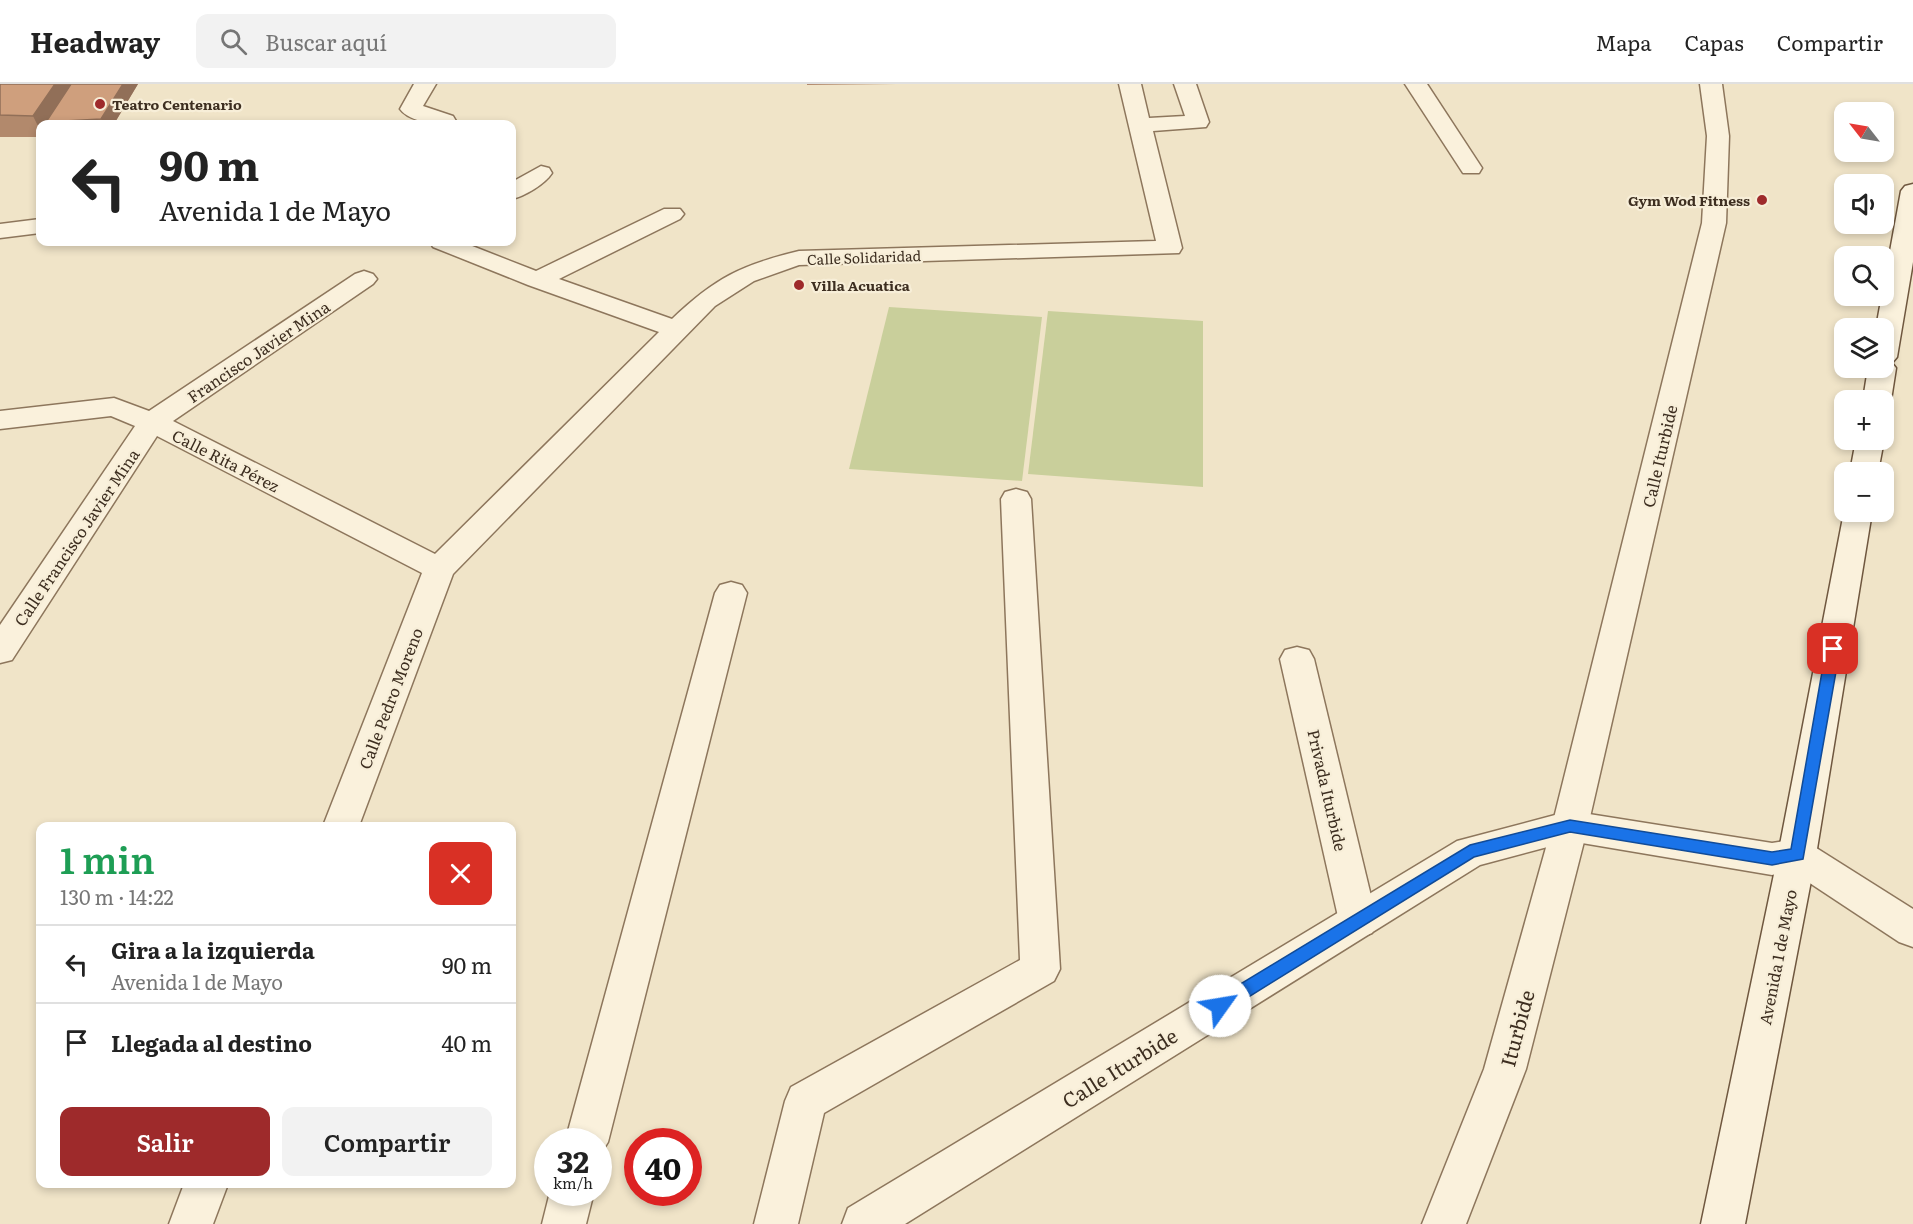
<!DOCTYPE html>
<html lang="es">
<meta charset="utf-8">
<style>
:root{--surface:#fff;--page:#f2f2f2;--text:#222;--muted:#767676;--line:#e0e0e0;--accent:#9e2a2b}
body{margin:0;font-family:Literata,serif;background:var(--page);color:var(--text);height:100vh;display:flex;flex-direction:column;font-size:22px;white-space:nowrap}
*{box-sizing:border-box;margin:0}
p{font-size:20px;color:var(--muted)}
.icon{flex:none;width:33px;height:33px;fill:none;stroke:currentColor;stroke-width:2;stroke-linecap:round;stroke-linejoin:round}
.map{position:relative;flex:1;overflow:hidden}
.drawer{position:absolute;left:36px;top:738px;width:480px;height:366px;display:flex;flex-direction:column;background:var(--surface);border-radius:12px;box-shadow:0 3px 9px #0003}
.drawer>*{flex:none}
.banner{position:absolute;left:36px;top:36px;width:480px;height:126px;border-radius:12px;box-shadow:0 3px 9px #0003;background:#fff;color:var(--text);overflow:hidden}
.needle{width:39px;rotate:301deg}
.controls{position:absolute;left:1834px;top:18px;display:grid;gap:12px}
.controls a{display:grid;place-items:center;width:60px;height:60px;border-radius:12px;background:var(--surface);box-shadow:0 3px 9px #0003;font-size:30px}
.speed{position:absolute;left:534px;top:1044px;display:flex;gap:12px;font-size:30px;font-weight:700;text-align:center}
.speed>*{display:grid;place-content:center;width:78px;height:78px;border-radius:50%;background:var(--surface);box-shadow:0 3px 9px #0003;line-height:1}
.speed small{font-size:15px;font-weight:400}
.speed .limit{border:9px solid #d22;background:#fff;color:#111}
.pin{position:absolute;display:grid;place-items:center;width:51px;height:51px;color:#fff;margin:-26px;border-radius:12px;box-shadow:0 3px 9px #0006}
.me{position:absolute;width:66px;margin:-33px;rotate:58deg;stroke-linejoin:round;filter:drop-shadow(0 0 4px #0008)}
.turn{display:flex;align-items:center;gap:21px;height:126px;padding:0 24px;font-size:27px}
.turn .icon{width:78px;height:78px;stroke-width:2.5}
.turn b{display:block;font-size:42px;line-height:51px}
.round{display:grid;place-items:center;flex:none;width:63px;height:63px;border-radius:12px;background:var(--page)}
.overview{display:flex;align-items:center;justify-content:space-between;height:102px;padding:0 24px}
h1{font-size:36px;font-weight:600;line-height:45px;color:#1e9e55}
.action{display:flex;gap:12px;margin-top:auto;padding:12px 24px}
.action a{flex:1;height:69px;border-radius:12px;background:var(--accent);color:#fff;font-size:24px;font-weight:600;line-height:69px;text-align:center}
.action a+a{background:var(--page);color:var(--text)}
ul{padding:0;list-style:none}
li{display:flex;align-items:center;gap:18px;height:78px;padding:0 24px;border-top:2px solid var(--line)}
li div{flex:1}
li b{display:block;font-size:22px}
li em{font-style:normal}
header{display:flex;align-items:center;gap:36px;box-sizing:border-box;height:84px;padding:0 30px;background:var(--surface);border-bottom:2px solid var(--line)}
header strong{font-size:28px}
nav{display:flex;gap:33px;margin-inline-start:auto;font-size:21px}
.search{width:420px;height:54px;background:var(--page);display:flex;align-items:center;gap:15px;box-sizing:border-box;padding:0 21px;border-radius:12px;color:var(--muted);font-size:22px}
.map>svg:first-child{display:block}
.green{fill:#c9cf9b}
.lines{fill:none;stroke-linecap:round;stroke-linejoin:round}
.minor-casing{stroke:#8d765c;stroke-width:3}
.tertiary-casing{stroke:#8d765c;stroke-width:3}
.secondary-casing{stroke:#6f573f;stroke-width:3}
.minor{fill:#faf1dc;fill-rule:evenodd}
.tertiary{fill:#faf1dc;fill-rule:evenodd}
.secondary{fill:#faf1dc;fill-rule:evenodd}
.wall{fill:#b2896c}
.shaded-wall{fill:#916f58}
.building{fill:#cf9f7d;stroke:#916f58;stroke-width:1.5}
.route{fill:#1a73e8;stroke:#114b97;stroke-width:1.5}
.poi-dot{fill:#9e2a2b;stroke:#f7eed8;stroke-width:2}
.labels{text-anchor:middle;dominant-baseline:central;stroke-width:4.5;stroke-linejoin:round;paint-order:stroke}
.far-poi-label{font-size:14px;font-weight:bold;fill:#3d2e20;stroke:#f7eed8;text-anchor:start}
.far-street-label{font-size:14px;fill:#3d2e20;stroke:#f7eed8}
.street-label{font-size:16px;fill:#3d2e20;stroke:#f7eed8}
.near-street-label{font-size:20px;fill:#3d2e20;stroke:#f7eed8}
</style>
<header>
<strong>Headway</strong>
<div class="search"><svg class="icon" aria-label="search" viewBox="0 0 24 24"><circle cx="10" cy="10" r="6"/><path d="M15 15l6 6"/></svg>Buscar aquí</div>
<nav><a>Mapa</a><a>Capas</a><a>Compartir</a></nav>
</header>
<div class="map">
<svg width="1913" height="1140" viewBox="0 0 1913 1140">
<rect width="100%" height="100%" fill="#f0e4c8"/>
<g class="green">
<path d="M 889,223 L 1042,233 L 1022,397 L 849,385 Z"/>
<path d="M 1048,227 L 1203,237 L 1203,403 L 1028,390 Z"/>
</g>
<g class="lines">
<g class="minor-casing">
<g id="minor">
<path d="M 414,0 L 436,0 L 423,22 L 453,32 L 456,37 L 454,40 C 438,40 410,39 400,25 Z"/>
<path d="M 1119,0 L 1141,0 L 1149,34 L 1185,32 L 1174,0 L 1196,0 L 1209,38 L 1206,43 L 1153,47 L 1182,164 L 1179,169 L 799,181 L 754,197 L 715,222 L 453,490 L 359,742 L 323,742 L 422,489 L 157,352 L 12,576 L 0,579 L 0,541 L 135,342 L 111,332 L 0,345 L 0,327 L 114,314 L 149,327 L 355,190 L 364,187 L 373,190 L 377,195 L 373,200 L 173,337 L 435,470 L 659,248 L 528,201 L 433,163 L 430,158 L 462,158 L 536,187 L 664,125 L 680,125 L 684,130 L 680,135 L 559,195 L 672,235 C 715,194 741,181 799,167 L 1156,157 Z"/>
<path d="M 1405,0 L 1427,0 L 1482,84 L 1479,89 L 1463,89 Z"/>
<path d="M 1700,0 L 1722,0 L 1729,52 L 1726,139 L 1588,742 L 1526,985 L 1466,1140 L 1422,1140 L 1484,985 L 1552,742 L 1702,139 L 1707,52 Z"/>
<path d="M 541,82 L 549,84 L 552,89 C 545,100 525,112 512,115 L 512,98 Z"/>
<path d="M 40,135 L 40,149 L 0,154 L 0,140 Z"/>
<path d="M 1016,405 L 1027,408 L 1031,415 L 1060,885 L 1054,897 L 824,1029 L 798,1140 L 754,1140 L 785,1017 L 791,1003 L 1020,876 L 1001,415 L 1005,408 Z"/>
<path d="M 731,498 L 742,501 L 747,509 L 608,1058 L 598,1074 L 598,1058 L 565,1058 L 715,509 L 720,501 Z"/>
<path d="M 1297,563 L 1309,566 L 1314,575 L 1377,837 L 1372,849 L 1358,854 L 1344,849 L 1339,837 L 1280,575 L 1285,566 Z"/>
<path d="M 1797,755 L 1810,760 L 1913,825 L 1913,863 L 1899,858 L 1784,782 L 1778,771 L 1784,760 Z"/>
<path d="M 184,1100 L 228,1100 L 213,1140 L 169,1140 Z"/>
<path d="M 550,1108 L 594,1108 L 586,1140 L 542,1140 Z"/>
</g>
</g>
<g class="tertiary-casing">
<path id="tertiary" d="M 1570,727 L 1772,759 L 1797,755 L 1810,760 L 1816,771 L 1810,782 L 1772,791 L 1570,757 L 1480,781 L 905,1140 L 842,1140 L 848,1124 L 1457,757 Z"/>
</g>
<g class="secondary-casing">
<g id="secondary">
<path d="M 1913,100 L 1913,178 L 1897,273 L 1892,279 L 1896,284 L 1891,316 L 1884,323 L 1884,316 L 1863,316 L 1868,284 L 1884,284 L 1884,244 L 1876,244 L 1901,107 L 1905,102 Z"/>
<path d="M 1856,356 L 1884,356 L 1878,388 L 1850,388 Z"/>
<path d="M 1845,423 L 1845,428 L 1872,428 L 1816,771 L 1745,1140 L 1701,1140 L 1778,771 Z"/>
</g>
</g>
<use href="#minor" class="minor"/>
<use href="#tertiary" class="tertiary"/>
<use href="#secondary" class="secondary"/>
</g>
<g class="wall">
<path d="M 0,0 L 138,0 L 114,40 L 40,40 L 40,53 L 0,53 Z"/>
<path d="M 807,0 L 896,0 L 807,1 Z"/>
</g>
<g class="shaded-wall">
<path d="M 55,0 L 80,0 L 46,38 L 47,40 L 40,40 L 40,46 L 33,32 Z"/>
<path d="M 123,0 L 138,0 L 114,40 L 104,40 L 101,35 Z"/>
</g>
<g class="building">
<path d="M 0,0 L 55,0 L 33,32 L 0,31 Z"/>
<path d="M 71,0 L 123,0 L 101,35 L 46,38 Z"/>
</g>
<path class="route" d="M 1833,560 L 1840,565 L 1803,775 L 1772,781 L 1570,748 L 1474,773 L 1226,927 L 1220,929 L 1214,927 L 1211,922 L 1214,916 L 1470,761 L 1570,736 L 1772,768 L 1791,765 L 1826,565 Z"/>
<g class="poi-dot">
<circle cx="100" cy="20" r="6"/>
<circle cx="1762" cy="116" r="6"/>
<circle cx="799" cy="201" r="6"/>
</g>
<g class="labels">
<g class="far-poi-label">
<text x="112" y="20">Teatro Centenario</text>
<text x="1750" y="116" text-anchor="end">Gym Wod Fitness</text>
<text x="811" y="201">Villa Acuatica</text>
</g>
<g class="far-street-label">
<text transform="translate(864 173) rotate(-2)">Calle Solidaridad</text>
</g>
<g class="street-label">
<text transform="translate(258 267) rotate(-34)">Francisco Javier Mina</text>
<text transform="translate(1659 372) rotate(-77)">Calle Iturbide</text>
<text transform="translate(226 376) rotate(27)">Calle Rita Pérez</text>
<text transform="translate(76 453) rotate(-56)">Calle Francisco Javier Mina</text>
<text transform="translate(390 614) rotate(-69)">Calle Pedro Moreno</text>
<text transform="translate(1328 706) rotate(77)">Privada Iturbide</text>
<text transform="translate(1777 873) rotate(-79)">Avenida 1 de Mayo</text>
</g>
<g class="near-street-label">
<text transform="translate(1516 944) rotate(-75)">Iturbide</text>
<text transform="translate(1119 983) rotate(-32)">Calle Iturbide</text>
</g>
</g>
</svg>
<div class="controls">
<a><svg class="needle" viewBox="-14 -14 28 28"><path d="M0-13l5 13h-10z" fill="#e53935"/><path d="M0 13l5-13h-10z" fill="#767676"/></svg></a>
<a><svg class="icon" aria-label="sound" viewBox="0 0 24 24"><path d="M4 9h4l5-4v14l-5-4H4zM17 9q2 3 0 6"/></svg></a>
<a><svg class="icon" aria-label="search" viewBox="0 0 24 24"><circle cx="10" cy="10" r="6"/><path d="M15 15l6 6"/></svg></a>
<a><svg class="icon" aria-label="layers" viewBox="0 0 24 24"><path d="M12 4l9 5-9 5-9-5zM3 14l9 5 9-5"/></svg></a>
<a>+</a>
<a>−</a>
</div>
<div class="speed"><div>32<small>km/h</small></div><div class="limit">40</div></div>
<div class="pin" style="left:1833px;top:565px;background:#d93025"><svg class="icon" aria-label="arrive" viewBox="0 0 24 24"><path d="M6 21V4h12l-3 4 3 4H6"/></svg></div>
<svg class="me" style="left:1220px;top:922px" viewBox="-20 -20 40 40"><circle r="19" fill="#fff"/><path d="M0-13L10 11 0 6-10 11z" fill="#1a73e8"/></svg>
<div class="banner">
<div class="turn"><svg class="icon" aria-label="left" viewBox="0 0 24 24"><path d="M17 20v-9H6M10 6l-5 5 5 5"/></svg><div><b>90 m</b>Avenida 1 de Mayo</div></div>
</div>
<section class="drawer">
<div class="overview"><div><h1>1 min</h1><p>130 m · 14:22</p></div><a class="round" style="background:#d93025;color:#fff"><svg class="icon" aria-label="close" viewBox="0 0 24 24"><path d="M6 6l12 12M18 6L6 18"/></svg></a></div>
<ul>
<li><svg class="icon" aria-label="left" viewBox="0 0 24 24"><path d="M17 20v-9H6M10 6l-5 5 5 5"/></svg><div><b>Gira a la izquierda</b><p>Avenida 1 de Mayo</p></div><em>90 m</em></li>
<li><svg class="icon" aria-label="arrive" viewBox="0 0 24 24"><path d="M6 21V4h12l-3 4 3 4H6"/></svg><div><b>Llegada al destino</b></div><em>40 m</em></li>
</ul>
<div class="action"><a>Salir</a><a>Compartir</a></div>
</section>
</div>
